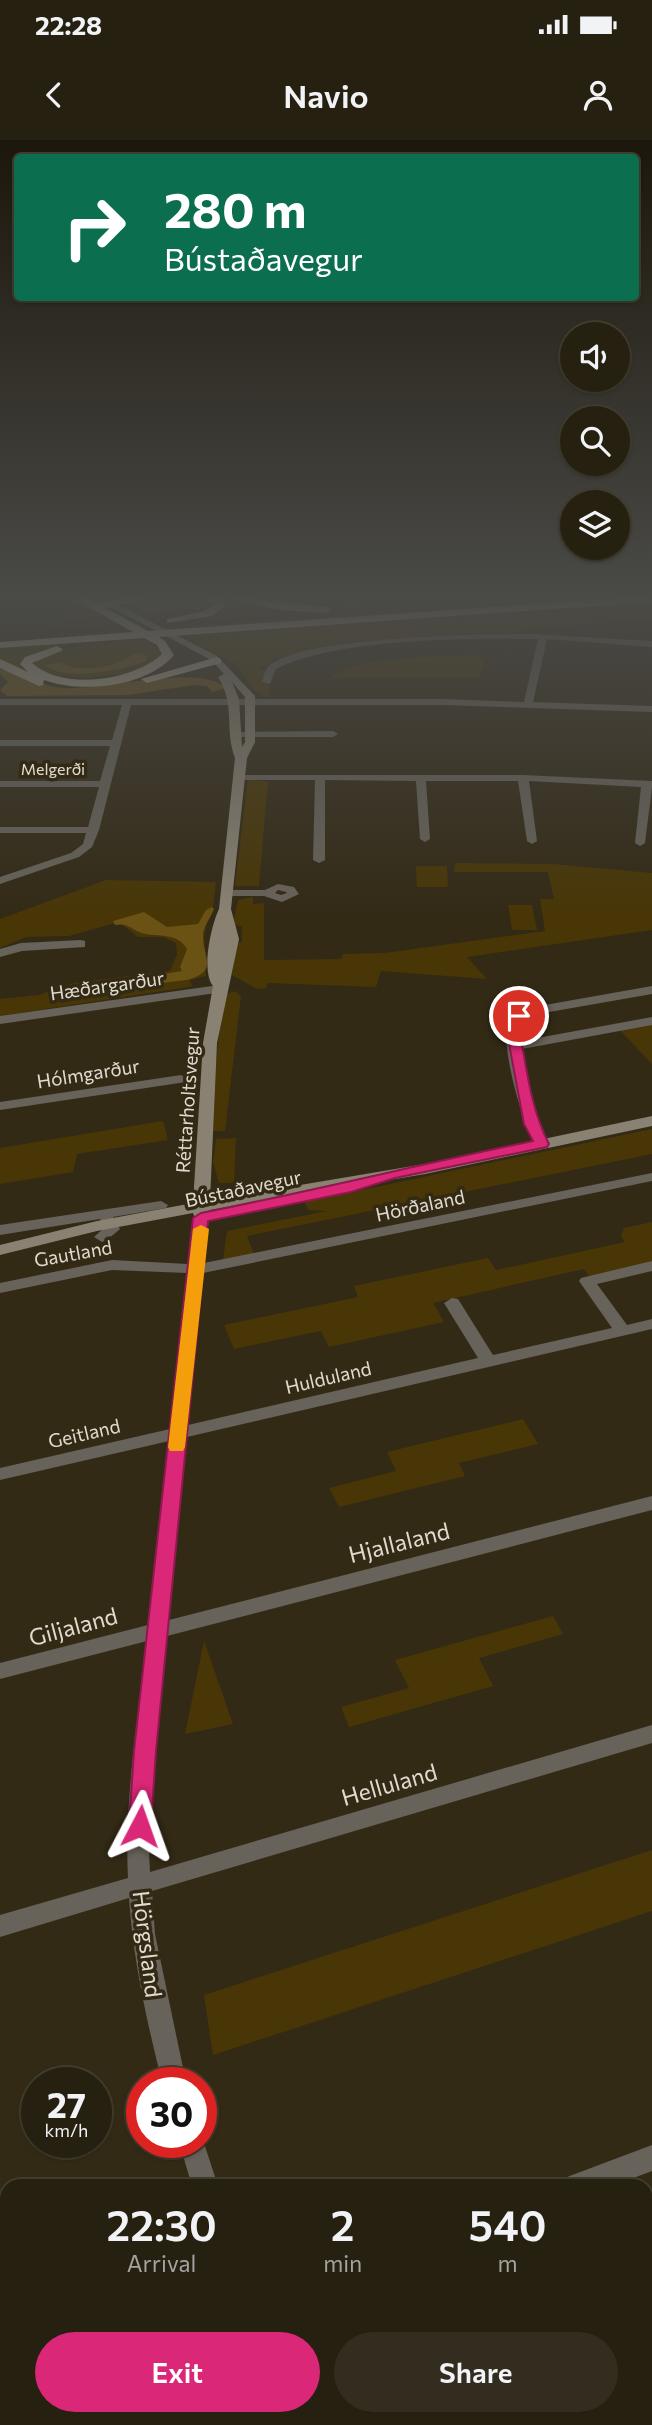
<!DOCTYPE html>
<meta charset="utf-8">
<style>
:root{--surface:#262010;--page:#322d1e;--text:#f1f3f6;--muted:#a4a39f;--line:#423e30;--accent:#db2777}
body{margin:0;font-family:Commissioner,sans-serif;background:var(--page);color:var(--text);height:100vh;display:flex;flex-direction:column;font-size:26px;white-space:nowrap}
*{box-sizing:border-box;margin:0}
p{font-size:23px;color:var(--muted)}
.icon{flex:none;width:38px;height:38px;fill:none;stroke:currentColor;stroke-width:2;stroke-linecap:round;stroke-linejoin:round}
.map{position:relative;flex:1;overflow:hidden}
.panel{position:absolute;left:0px;top:2039px;width:653px;height:247px;display:flex;flex-direction:column;background:var(--surface);border-radius:21px 21px 0 0;box-shadow:0 2px 5px #0004,0 0 0 2px var(--line)}
.panel>*{flex:none}
.hud{position:absolute;left:14px;top:14px;width:625px;height:147px;border-radius:7px;box-shadow:0 2px 5px #0004,0 0 0 2px var(--line);background:#0b6e4f;color:#fff;overflow:hidden}
.controls{position:absolute;left:560px;top:182px;display:grid;gap:14px}
.controls a{display:grid;place-items:center;width:70px;height:70px;border-radius:50%;background:var(--surface);box-shadow:0 2px 5px #0004,0 0 0 2px var(--line);font-size:35px}
.speed{position:absolute;left:21px;top:1927px;display:flex;gap:14px;font-size:35px;font-weight:700;text-align:center}
.speed>*{display:grid;place-content:center;width:91px;height:91px;border-radius:50%;background:var(--surface);box-shadow:0 2px 5px #0004,0 0 0 2px var(--line);line-height:1}
.speed small{font-size:18px;font-weight:400}
.speed .limit{border:10px solid #d22;background:#fff;color:#111}
.pin{position:absolute;display:grid;place-items:center;width:60px;height:60px;color:#fff;margin:-30px;border:4px solid #fff;border-radius:50%;box-shadow:0 2px 7px #0007}
.me{position:absolute;width:77px;margin:-38px;rotate:4deg;stroke-linejoin:round;filter:drop-shadow(0 0 5px #0008)}
.turn{display:flex;align-items:center;gap:24px;height:147px;padding:0 35px;font-size:32px}
.turn .icon{width:91px;height:91px;stroke-width:2.5}
.turn b{display:block;font-size:49px;line-height:60px}
.eta{display:flex;justify-content:space-evenly;align-items:center;height:119px;text-align:center}
.eta b{font-size:42px;font-weight:600;line-height:49px}
.action{display:flex;gap:14px;margin-top:auto;padding:14px 35px}
.action a{flex:1;height:80px;border-radius:42px;background:var(--accent);color:#fff;font-size:28px;font-weight:600;line-height:80px;text-align:center}
.action a+a{background:var(--page);color:var(--text)}
.status{display:flex;justify-content:space-between;align-items:center;height:49px;padding:0 35px;background:var(--surface);direction:ltr}
.status svg{height:19px;fill:currentColor}
header{display:flex;justify-content:space-between;align-items:center;height:91px;padding:0 35px;background:var(--surface);font-size:32px;font-weight:600}
.map>svg:first-child{display:block}
.green{fill:#483606}
.forest{fill:#6a5114}
.lines{fill:none;stroke-linecap:round;stroke-linejoin:round}
.street{fill:#67635a;fill-rule:evenodd}
.secondary{fill:#898273;fill-rule:evenodd}
.highway{fill:#bbb099;fill-rule:evenodd}
.route{fill:#db2777;stroke:#8e194d;stroke-width:2}
.slow{fill:#f59e0b}
.labels{text-anchor:middle;dominant-baseline:central;stroke-width:7;stroke-linejoin:round;paint-order:stroke}
.far-street-label{font-size:16px;fill:#e1dbcf;stroke:#332a16}
.street-label{font-size:19px;fill:#e1dbcf;stroke:#332a16}
.near-street-label{font-size:23px;fill:#e1dbcf;stroke:#332a16}
</style>
<div class="status"><b>22:28</b><svg viewBox="0 0 49 12"><path d="M0 12V9h3v3zM5 12V6h3v6zM10 12V3h3v9zM15 12V0h3v12zM26 1h20v11H26zM47 4h2v5h-2z"/></svg></div>
<header><svg class="icon" aria-label="back" viewBox="0 0 24 24"><path d="M15 5l-7 7 7 7"/></svg>Navio<svg class="icon" aria-label="person" viewBox="0 0 24 24"><circle cx="12" cy="8" r="4"/><path d="M4 21q1-7 8-7t8 7"/></svg></header>
<div class="map">
<svg width="652" height="2285" viewBox="0 0 652 2285">
<rect width="100%" height="100%" fill="#332a16"/>
<g class="green">
<path d="M 49,455 L 64,455 L 108,479 L 71,481 L 65,467 Z"/>
<path d="M 215,455 L 262,466 L 314,473 L 205,480 L 225,470 L 228,465 L 222,457 Z"/>
<path d="M 252,455 L 514,455 L 433,463 L 304,469 L 273,465 Z"/>
<path d="M 652,455 L 652,457 L 173,490 L 166,487 Z"/>
<path d="M 652,462 L 652,480 L 528,488 L 516,494 L 332,506 L 269,520 L 273,523 L 259,528 L 266,532 L 263,543 L 270,543 L 269,557 L 266,558 L 254,550 L 237,525 L 185,496 L 512,472 L 559,473 L 583,467 Z"/>
<path d="M 111,481 L 117,484 L 0,492 L 0,489 Z"/>
<path d="M 145,500 L 162,512 L 161,518 L 139,531 L 88,538 L 46,535 L 32,525 L 34,519 C 69,504 108,503 145,500 Z"/>
<path d="M 83,502 C 65,506 30,507 22,526 L 25,533 L 0,521 L 0,508 Z"/>
<path d="M 478,515 L 484,523 L 479,538 L 333,538 L 333,535 C 365,515 439,518 478,515 Z"/>
<path d="M 248,639 L 268,642 L 259,746 L 235,746 Z"/>
<path d="M 455,723 L 554,724 L 652,733 L 652,790 L 467,817 L 487,839 L 381,831 L 376,847 L 267,843 L 266,848 L 257,849 L 232,835 L 237,803 L 242,802 L 242,786 L 233,785 L 238,760 L 253,757 L 253,764 L 264,763 L 264,820 L 341,819 L 343,814 L 385,813 L 545,791 L 540,759 L 554,759 L 548,732 L 454,732 Z"/>
<path d="M 416,726 L 447,726 L 448,747 L 417,747 Z"/>
<path d="M 106,740 L 216,742 L 212,774 L 207,782 L 204,797 L 206,836 L 190,840 L 192,846 L 188,847 L 0,876 L 0,859 L 39,855 L 73,843 L 170,831 L 177,814 L 176,803 L 163,797 L 138,797 L 119,782 L 69,796 L 26,797 L 0,808 L 0,779 Z"/>
<path d="M 508,765 L 532,765 L 537,790 L 512,790 Z"/>
<path d="M 235,851 L 241,856 L 225,991 L 212,991 L 209,986 L 222,869 L 227,854 Z"/>
<path d="M 652,884 L 652,924 L 620,890 Z"/>
<path d="M 163,981 L 168,1000 L 77,1014 L 73,1032 L 0,1044 L 0,1008 Z"/>
<path d="M 652,989 L 652,1014 L 247,1096 L 254,1114 L 223,1120 L 227,1091 L 327,1071 L 308,1070 L 305,1062 Z"/>
<path d="M 236,998 L 234,1043 L 219,1043 L 213,1022 L 216,999 Z"/>
<path d="M 652,1082 L 652,1130 L 594,1143 L 584,1129 L 433,1163 L 444,1182 L 329,1207 L 321,1191 L 234,1209 L 224,1185 L 358,1157 L 354,1146 L 488,1118 L 496,1130 L 625,1102 L 621,1096 L 624,1088 Z"/>
<path d="M 523,1279 L 538,1304 L 459,1323 L 465,1336 L 339,1367 L 329,1348 L 396,1331 L 387,1312 Z"/>
<path d="M 553,1476 L 563,1494 L 479,1518 L 493,1546 L 349,1587 L 341,1567 L 409,1548 L 395,1520 Z"/>
<path d="M 204,1501 L 233,1584 L 185,1594 Z"/>
<path d="M 652,1710 L 652,1771 L 213,1915 L 204,1855 Z"/>
</g>
<g class="forest">
<path d="M 162,455 L 198,455 L 217,462 L 198,470 L 177,469 L 149,475 L 139,466 L 146,459 Z"/>
<path d="M 140,513 L 148,516 L 145,522 C 122,529 66,543 46,525 L 60,522 C 76,532 103,529 120,522 C 128,519 131,514 140,513 Z"/>
<path d="M 0,529 C 21,532 39,546 62,548 C 100,551 201,523 226,548 L 212,552 L 207,546 L 193,545 L 128,555 L 7,556 L 0,550 L 8,542 L 0,534 Z"/>
<path d="M 212,767 L 214,769 C 211,777 203,787 203,795 C 203,819 219,831 187,840 L 78,853 L 77,851 L 83,847 L 182,831 L 180,827 L 187,809 C 178,793 161,797 146,794 C 133,792 129,782 115,785 L 113,781 L 144,772 L 167,787 L 198,784 L 206,770 Z"/>
</g>
<g class="lines">
<g class="street">
<path d="M 532,494 L 652,501 L 652,507 L 547,499 L 533,562 L 652,566 L 652,572 L 444,565 L 131,565 L 99,690 L 92,707 L 79,717 L 0,744 L 0,737 L 71,713 L 83,704 L 86,693 L 0,693 L 0,687 L 88,687 L 99,647 L 0,647 L 0,641 L 100,641 L 110,606 L 0,606 L 0,600 L 112,600 L 122,565 L 0,565 L 0,559 L 444,559 L 524,562 L 538,499 C 468,498 337,498 276,529 L 270,544 L 262,542 C 264,537 264,531 268,527 C 296,496 486,494 532,494 Z"/>
<path d="M 235,592 L 333,591 L 338,594 L 333,597 L 232,597 L 230,595 Z"/>
<path d="M 235,635 L 523,635 L 652,641 L 652,647 L 645,703 L 640,706 L 635,703 L 641,647 L 529,641 L 537,701 L 532,704 L 527,701 L 518,641 L 426,641 L 430,699 L 425,702 L 420,699 L 416,641 L 325,640 L 325,720 L 319,723 L 313,720 L 315,640 L 239,640 L 234,637 Z"/>
<path d="M 278,744 L 294,747 L 299,754 L 282,762 L 264,756 L 227,756 L 221,753 L 227,750 L 265,750 ZM 278,750 L 286,752 L 287,753 L 281,755 L 275,753 Z"/>
<path d="M 81,800 L 85,801 L 85,807 L 22,811 L 0,817 L 0,809 L 21,803 Z"/>
<path d="M 219,845 L 225,849 L 223,852 L 0,884 L 0,876 Z"/>
<path d="M 652,846 L 652,854 L 532,875 L 520,884 L 521,901 L 652,877 L 652,885 L 522,909 L 532,961 L 549,1004 L 542,1008 L 537,1007 C 522,984 500,906 508,880 L 528,868 Z"/>
<path d="M 181,935 L 188,939 L 186,942 L 0,970 L 0,962 Z"/>
<path d="M 652,1033 L 652,1041 L 203,1133 L 188,1285 L 478,1218 L 444,1163 L 452,1158 L 458,1159 L 493,1215 L 612,1188 L 579,1141 L 581,1138 L 652,1121 L 652,1131 L 597,1144 L 627,1185 L 652,1179 L 652,1189 L 187,1297 L 169,1480 L 652,1356 L 652,1370 L 167,1496 C 160,1570 145,1658 150,1732 L 652,1585 L 652,1603 L 152,1751 L 155,1794 L 186,1942 L 162,1942 C 147,1882 133,1820 129,1758 L 0,1797 L 0,1775 L 128,1738 C 124,1660 138,1579 147,1501 L 0,1539 L 0,1523 L 148,1485 L 169,1301 L 0,1340 L 0,1328 L 170,1289 L 187,1133 L 112,1130 L 0,1153 L 0,1143 L 112,1120 L 188,1124 L 193,1078 L 201,1073 L 209,1078 L 204,1123 Z"/>
<path d="M 161,1061 L 168,1065 L 166,1068 L 113,1077 L 120,1089 L 107,1100 L 102,1102 L 94,1097 L 104,1088 L 100,1079 L 0,1095 L 0,1085 Z"/>
<path d="M 201,1994 L 218,2046 L 192,2046 L 179,2002 L 201,2002 Z"/>
<path d="M 652,2005 L 652,2031 L 612,2046 L 563,2046 L 567,2037 Z"/>
<path d="M 7,2242 L 7,2270 L 0,2273 L 0,2245 Z"/>
</g>
<path class="secondary" d="M 89,455 L 99,455 L 217,516 L 255,556 L 255,602 L 247,618 L 231,769 L 239,799 L 217,903 L 210,1060 L 425,1024 L 652,976 L 652,986 L 425,1034 L 210,1070 L 207,1078 L 195,1078 L 193,1073 L 97,1091 L 0,1115 L 0,1105 L 97,1081 L 193,1063 L 203,903 L 213,846 C 201,831 211,786 219,769 L 235,618 C 224,589 236,565 218,537 L 224,534 L 211,520 ZM 232,542 L 245,557 L 245,602 L 242,607 L 239,559 Z"/>
<g class="highway">
<path d="M 67,455 L 80,455 L 96,463 L 138,455 L 157,455 L 156,457 L 105,468 L 148,491 L 652,456 L 652,462 L 159,497 L 165,501 L 174,515 C 147,547 82,554 44,540 L 43,545 L 39,546 L 0,528 L 0,519 L 28,532 L 20,524 L 25,517 L 57,506 L 63,509 L 61,511 L 32,523 C 63,551 133,541 162,514 L 157,505 L 144,498 L 0,508 L 0,502 L 133,492 Z"/>
<path d="M 203,455 C 240,455 284,464 327,467 L 332,470 L 327,473 L 280,470 L 222,457 L 226,465 L 212,476 L 167,483 L 167,479 L 205,471 L 215,464 Z"/>
<path d="M 217,517 L 221,519 L 221,523 L 147,543 L 141,539 Z"/>
</g>
</g>
<linearGradient id="sky" x2="0" y2="1"><stop stop-color="#1c170c"/><stop offset="0.59" stop-color="#4a4a47"/><stop offset="1" stop-color="#4a4a47" stop-opacity="0"/></linearGradient>
<rect width="652" height="775" fill="url(#sky)"/>
<path class="route" d="M 519,872 L 525,876 L 520,883 L 520,893 C 527,931 531,969 549,1004 L 547,1007 L 395,1038 L 351,1052 L 208,1081 L 156,1611 L 151,1686 L 148,1693 L 140,1696 L 132,1693 L 129,1686 L 134,1611 L 193,1078 L 201,1073 C 312,1051 422,1024 533,1001 L 524,984 L 507,893 L 507,883 L 514,873 Z"/>
<path class="slow" d="M 201,1085 L 209,1089 L 185,1307 L 183,1311 L 170,1311 L 168,1307 L 193,1089 Z"/>
<g class="labels">
<g class="far-street-label">
<text x="53" y="628">Melgerði</text>
</g>
<g class="street-label">
<text transform="translate(107 845) rotate(-8)">Hæðargarður</text>
<text transform="translate(88 933) rotate(-9)">Hólmgarður</text>
<text transform="translate(187 960) rotate(-86)">Réttarholtsvegur</text>
<text transform="translate(243 1048) rotate(-12)">Bústaðavegur</text>
<text transform="translate(420 1065) rotate(-12)">Hörðaland</text>
<text transform="translate(73 1113) rotate(-10)">Gautland</text>
<text transform="translate(328 1237) rotate(-13)">Hulduland</text>
<text transform="translate(84 1293) rotate(-13)">Geitland</text>
</g>
<g class="near-street-label">
<text transform="translate(399 1402) rotate(-14)">Hjallaland</text>
<text transform="translate(73 1486) rotate(-15)">Giljaland</text>
<text transform="translate(389 1644) rotate(-16)">Helluland</text>
<text transform="translate(148 1804) rotate(83)">Hörgsland</text>
</g>
</g>
</svg>
<div class="controls">
<a><svg class="icon" aria-label="sound" viewBox="0 0 24 24"><path d="M4 9h4l5-4v14l-5-4H4zM17 9q2 3 0 6"/></svg></a>
<a><svg class="icon" aria-label="search" viewBox="0 0 24 24"><circle cx="10" cy="10" r="6"/><path d="M15 15l6 6"/></svg></a>
<a><svg class="icon" aria-label="layers" viewBox="0 0 24 24"><path d="M12 4l9 5-9 5-9-5zM3 14l9 5 9-5"/></svg></a>
</div>
<div class="speed"><div>27<small>km/h</small></div><div class="limit">30</div></div>
<div class="pin" style="left:519px;top:876px;background:#d93025"><svg class="icon" aria-label="arrive" viewBox="0 0 24 24"><path d="M6 21V4h12l-3 4 3 4H6"/></svg></div>
<svg class="me" style="left:140px;top:1686px" viewBox="-20 -20 40 40"><path d="M0-17L14 15 0 8-14 15z" fill="#db2777" stroke="#fff" stroke-width="4"/></svg>
<div class="hud">
<div class="turn"><svg class="icon" aria-label="right" viewBox="0 0 24 24"><path d="M7 20v-9h11M14 6l5 5-5 5"/></svg><div><b>280 m</b>Bústaðavegur</div></div>
</div>
<section class="panel">
<div class="eta">
<div><b>22:30</b><p>Arrival</p></div>
<div><b>2</b><p>min</p></div>
<div><b>540</b><p>m</p></div>
</div>
<div class="action"><a>Exit</a><a>Share</a></div>
</section>
</div>
